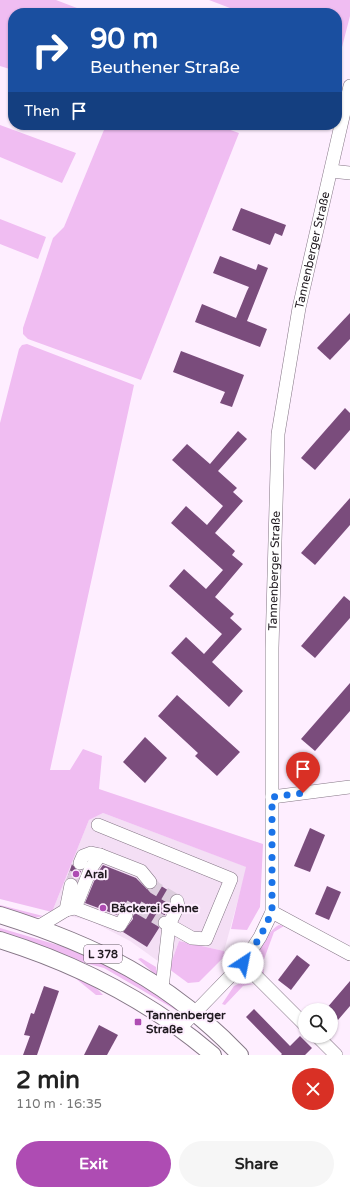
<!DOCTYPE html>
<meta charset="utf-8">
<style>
:root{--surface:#fff;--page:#f6f6f6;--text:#222;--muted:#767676;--accent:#ae4cb3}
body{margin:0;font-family:"Varela Round",sans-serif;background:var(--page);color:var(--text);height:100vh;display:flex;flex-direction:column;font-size:15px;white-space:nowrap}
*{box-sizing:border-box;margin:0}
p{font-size:13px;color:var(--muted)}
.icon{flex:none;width:22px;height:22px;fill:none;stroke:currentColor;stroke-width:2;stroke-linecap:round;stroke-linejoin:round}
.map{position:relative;height:1055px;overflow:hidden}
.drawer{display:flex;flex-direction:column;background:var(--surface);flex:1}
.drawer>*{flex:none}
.banner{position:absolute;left:8px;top:8px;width:334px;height:122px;border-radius:16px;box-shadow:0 1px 3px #0004;background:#1a4fa0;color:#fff;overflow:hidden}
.buttons{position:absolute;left:298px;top:1003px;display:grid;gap:8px}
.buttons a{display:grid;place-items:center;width:40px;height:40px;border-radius:50%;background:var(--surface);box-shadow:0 1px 3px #0004;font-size:20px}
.pin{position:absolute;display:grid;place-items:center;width:34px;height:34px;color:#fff;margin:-41px -17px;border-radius:50% 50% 50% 0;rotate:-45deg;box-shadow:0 0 4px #0007}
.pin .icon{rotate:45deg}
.me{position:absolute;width:44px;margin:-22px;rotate:34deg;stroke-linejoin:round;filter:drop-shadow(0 0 3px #0008)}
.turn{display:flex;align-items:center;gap:14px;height:84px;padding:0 16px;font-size:18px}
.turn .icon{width:52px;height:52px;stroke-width:2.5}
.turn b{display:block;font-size:28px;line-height:34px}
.then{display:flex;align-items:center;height:38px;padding:0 16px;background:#0003;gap:8px;font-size:15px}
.round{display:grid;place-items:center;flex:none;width:42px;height:42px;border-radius:21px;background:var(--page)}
.summary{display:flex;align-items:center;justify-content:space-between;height:68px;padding:0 16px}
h1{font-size:24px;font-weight:700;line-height:30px}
.primary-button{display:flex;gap:8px;margin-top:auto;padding:8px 16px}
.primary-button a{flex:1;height:46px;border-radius:24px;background:var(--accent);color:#fff;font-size:16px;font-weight:700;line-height:46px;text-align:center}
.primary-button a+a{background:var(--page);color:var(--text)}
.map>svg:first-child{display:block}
.built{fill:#f4dff5}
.green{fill:#f0bdf2}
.building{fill:#7a4c7c}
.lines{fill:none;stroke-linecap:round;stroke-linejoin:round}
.minor-tunnel{stroke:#ddcede;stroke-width:13;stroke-dasharray:13 6;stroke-linecap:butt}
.minor-casing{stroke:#857786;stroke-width:14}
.major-casing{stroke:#857786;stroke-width:18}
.minor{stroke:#fff;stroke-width:13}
.major{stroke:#fff;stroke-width:16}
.route{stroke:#1a73e8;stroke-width:7;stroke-dasharray:0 12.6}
.poi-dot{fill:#ae4cb3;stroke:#feeeff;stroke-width:1.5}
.labels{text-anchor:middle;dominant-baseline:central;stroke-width:4;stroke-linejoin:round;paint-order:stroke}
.shield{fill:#feeeff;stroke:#635a63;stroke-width:1}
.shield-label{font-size:11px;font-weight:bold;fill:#201a20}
.street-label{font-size:12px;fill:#201a20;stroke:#feeeff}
.poi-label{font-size:12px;font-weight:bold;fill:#201a20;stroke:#feeeff;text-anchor:start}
</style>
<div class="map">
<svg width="350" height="1055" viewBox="0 0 350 1055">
<rect width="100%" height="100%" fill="#feeeff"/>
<path class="built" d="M 103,813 L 247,867 L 224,951 L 179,941 L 169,969 L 130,941 L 91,921 L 52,912 L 89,820 Z"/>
<g class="green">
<path d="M 0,0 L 56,0 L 90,13 L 13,13 L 13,70 L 0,66 Z"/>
<path d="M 209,0 L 350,0 L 350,16 L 341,51 L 337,49 L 337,13 L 243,13 Z"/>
<path d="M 0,125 L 76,153 L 62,183 L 0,157 Z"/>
<path d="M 106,125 L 216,125 L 239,133 L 141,380 L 28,339 L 23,334 L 23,328 L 53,238 L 64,227 Z"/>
<path d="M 0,219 L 46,237 L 38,259 L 0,244 Z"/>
<path d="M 27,344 L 134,385 L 50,770 L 70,770 L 83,749 L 102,756 L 99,789 L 263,844 L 260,907 L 247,930 L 231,929 L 246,867 L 103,813 L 89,820 L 52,912 L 0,899 L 0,423 L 19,349 L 22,345 Z"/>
<path d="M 0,905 L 43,916 L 34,918 L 0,907 Z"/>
<path d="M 279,925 L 284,926 L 274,932 L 263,962 L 264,974 C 260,970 256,967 255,961 C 255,953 271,928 279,925 Z"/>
<path d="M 0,928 L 78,951 L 128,976 L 173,1005 L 176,1010 L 104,968 L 81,962 L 38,945 L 0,933 Z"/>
<path d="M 179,941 L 224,951 L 226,955 L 199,982 L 188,983 L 169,969 Z"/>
<path d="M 0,947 C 32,959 81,969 103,995 L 96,995 L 69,973 L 0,949 Z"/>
<path d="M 141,958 L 156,967 L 158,977 L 138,959 Z"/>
<path d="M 240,983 L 254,984 L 243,986 L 225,1005 L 222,1004 L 234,986 Z"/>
</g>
<g class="building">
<path d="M 241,208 L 286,225 L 282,236 L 275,233 L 270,245 L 232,230 Z"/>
<path d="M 220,256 L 256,270 L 258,264 L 268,268 L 247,321 L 267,329 L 260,347 L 195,322 L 202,304 L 236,318 L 247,291 L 249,287 L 213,273 Z"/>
<path d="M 350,313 L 350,339 L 330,360 L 317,348 Z"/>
<path d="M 181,351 L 244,375 L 232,407 L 220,403 L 225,392 L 173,372 Z"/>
<path d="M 345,408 L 350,413 L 350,430 L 315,470 L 301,458 Z"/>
<path d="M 238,431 L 247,439 L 218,471 L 237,488 L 233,492 L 243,501 L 215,533 L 235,551 L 232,555 L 243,564 L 215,597 L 234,614 L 230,618 L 242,629 L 212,662 L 243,691 L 229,707 L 171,653 L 186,637 L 204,654 L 222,634 L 169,586 L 184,569 L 206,589 L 223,570 L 171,523 L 186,506 L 207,525 L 223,506 L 172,460 L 187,444 L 210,464 Z"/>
<path d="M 350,498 L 350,525 L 315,565 L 301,553 Z"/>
<path d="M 344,596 L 350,601 L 350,618 L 315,658 L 301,646 Z"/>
<path d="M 350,683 L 350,711 L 315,751 L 301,739 Z"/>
<path d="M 177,695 L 240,752 L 217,776 L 195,756 L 198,753 L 158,716 Z"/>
<path d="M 145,737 L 167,758 L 145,783 L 123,762 Z"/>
<path d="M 310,828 L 325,835 L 310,872 L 294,866 Z"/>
<path d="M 72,864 L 77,870 L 81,871 L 77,881 L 72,877 L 67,879 Z"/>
<path d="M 103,865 L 136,878 L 147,889 L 155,888 L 158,884 L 174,894 L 170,898 L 170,905 L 165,915 L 158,919 L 159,928 L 147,947 L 123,932 L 133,919 L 133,911 L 130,908 L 122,908 L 117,915 L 85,903 L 98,872 Z"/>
<path d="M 327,886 L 341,892 L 329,920 L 315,914 Z"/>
<path d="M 297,955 L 310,965 L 291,990 L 278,980 Z"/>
<path d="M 350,981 L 350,1006 L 338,1020 L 331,1014 L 331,1010 L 326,1009 Z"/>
<path d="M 44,986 L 59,991 L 37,1055 L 23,1055 L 30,1036 L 24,1035 L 31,1013 L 34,1014 Z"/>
<path d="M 254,1009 L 290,1046 L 300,1036 L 312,1048 L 305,1055 L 281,1055 L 282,1054 L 246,1017 Z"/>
<path d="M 99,1025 L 118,1035 L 107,1055 L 84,1055 Z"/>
</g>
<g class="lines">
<g class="minor-tunnel">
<path d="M 150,882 L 155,888 L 177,901"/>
<path d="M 71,885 L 80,863"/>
<path d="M 126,915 L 133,904 L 165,923"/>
</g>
<g class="minor-casing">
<g id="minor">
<path d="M 331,171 L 350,173"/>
<path d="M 272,797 L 350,787"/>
<path d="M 98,825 L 231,879 L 206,939 L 192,938 L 169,925 L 178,906 L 177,901"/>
<path d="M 80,863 L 83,856 L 91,853 L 100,855 L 141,871 L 150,882"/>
<path d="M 75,908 L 91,868 L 100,855"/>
<path d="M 66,910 L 71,885"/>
<path d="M 272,912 L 350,954"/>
<path d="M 38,927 L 66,910 L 75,908 L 120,925 L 126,915"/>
<path d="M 243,963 L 305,1025"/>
<path d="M 162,988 L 169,925 L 165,923"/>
<path id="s1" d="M 179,1029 L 243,963 L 260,937 L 272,912 L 272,648 L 278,434 L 299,308 L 350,86"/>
<path d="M 317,1036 L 336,1055"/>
</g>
</g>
<g class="major-casing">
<g id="major">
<path d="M 0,915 C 96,945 169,981 240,1055"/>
<path d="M 0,940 C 77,964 151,1002 213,1055"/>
</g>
</g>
<use href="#minor" class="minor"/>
<use href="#major" class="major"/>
</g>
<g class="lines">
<path class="route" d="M 243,963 L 260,937 L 272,912 L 272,797 L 303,793"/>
</g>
<g class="poi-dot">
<circle cx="76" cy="874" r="4"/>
<circle cx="103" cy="908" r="4"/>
<rect x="134" y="1018" width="8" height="8" rx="2"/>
</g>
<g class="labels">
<rect class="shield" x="84" y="945" width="38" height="18" rx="3"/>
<g class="shield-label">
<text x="103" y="954">L 378</text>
</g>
<g class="street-label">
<text stroke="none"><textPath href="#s1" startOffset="816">Tannenberger Straße</textPath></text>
<text stroke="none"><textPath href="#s1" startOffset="492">Tannenberger Straße</textPath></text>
</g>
<g class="poi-label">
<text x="84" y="874">Aral</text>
<text x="111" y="908">Bäckerei Sehne</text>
<text x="146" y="1015">Tannenberger<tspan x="146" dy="14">Straße</tspan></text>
</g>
</g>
</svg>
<div class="buttons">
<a><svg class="icon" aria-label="search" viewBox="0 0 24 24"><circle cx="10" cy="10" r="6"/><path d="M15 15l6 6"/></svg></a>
</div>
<div class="pin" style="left:303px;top:793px;background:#d93025"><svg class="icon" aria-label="arrive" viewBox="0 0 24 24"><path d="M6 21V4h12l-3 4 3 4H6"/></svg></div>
<svg class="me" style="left:243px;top:963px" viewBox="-20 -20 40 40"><circle r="19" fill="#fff"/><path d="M0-13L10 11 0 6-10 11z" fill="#1a73e8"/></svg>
<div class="banner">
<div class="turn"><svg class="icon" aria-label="right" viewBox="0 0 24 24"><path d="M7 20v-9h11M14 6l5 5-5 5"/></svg><div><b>90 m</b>Beuthener Straße</div></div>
<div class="then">Then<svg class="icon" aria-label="arrive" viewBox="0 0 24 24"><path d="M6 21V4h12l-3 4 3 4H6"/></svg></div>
</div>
</div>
<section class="drawer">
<div class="summary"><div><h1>2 min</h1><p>110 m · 16:35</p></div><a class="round" style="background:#d93025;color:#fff"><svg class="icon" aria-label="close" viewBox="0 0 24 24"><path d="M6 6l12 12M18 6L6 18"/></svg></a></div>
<div class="primary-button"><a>Exit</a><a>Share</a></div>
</section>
